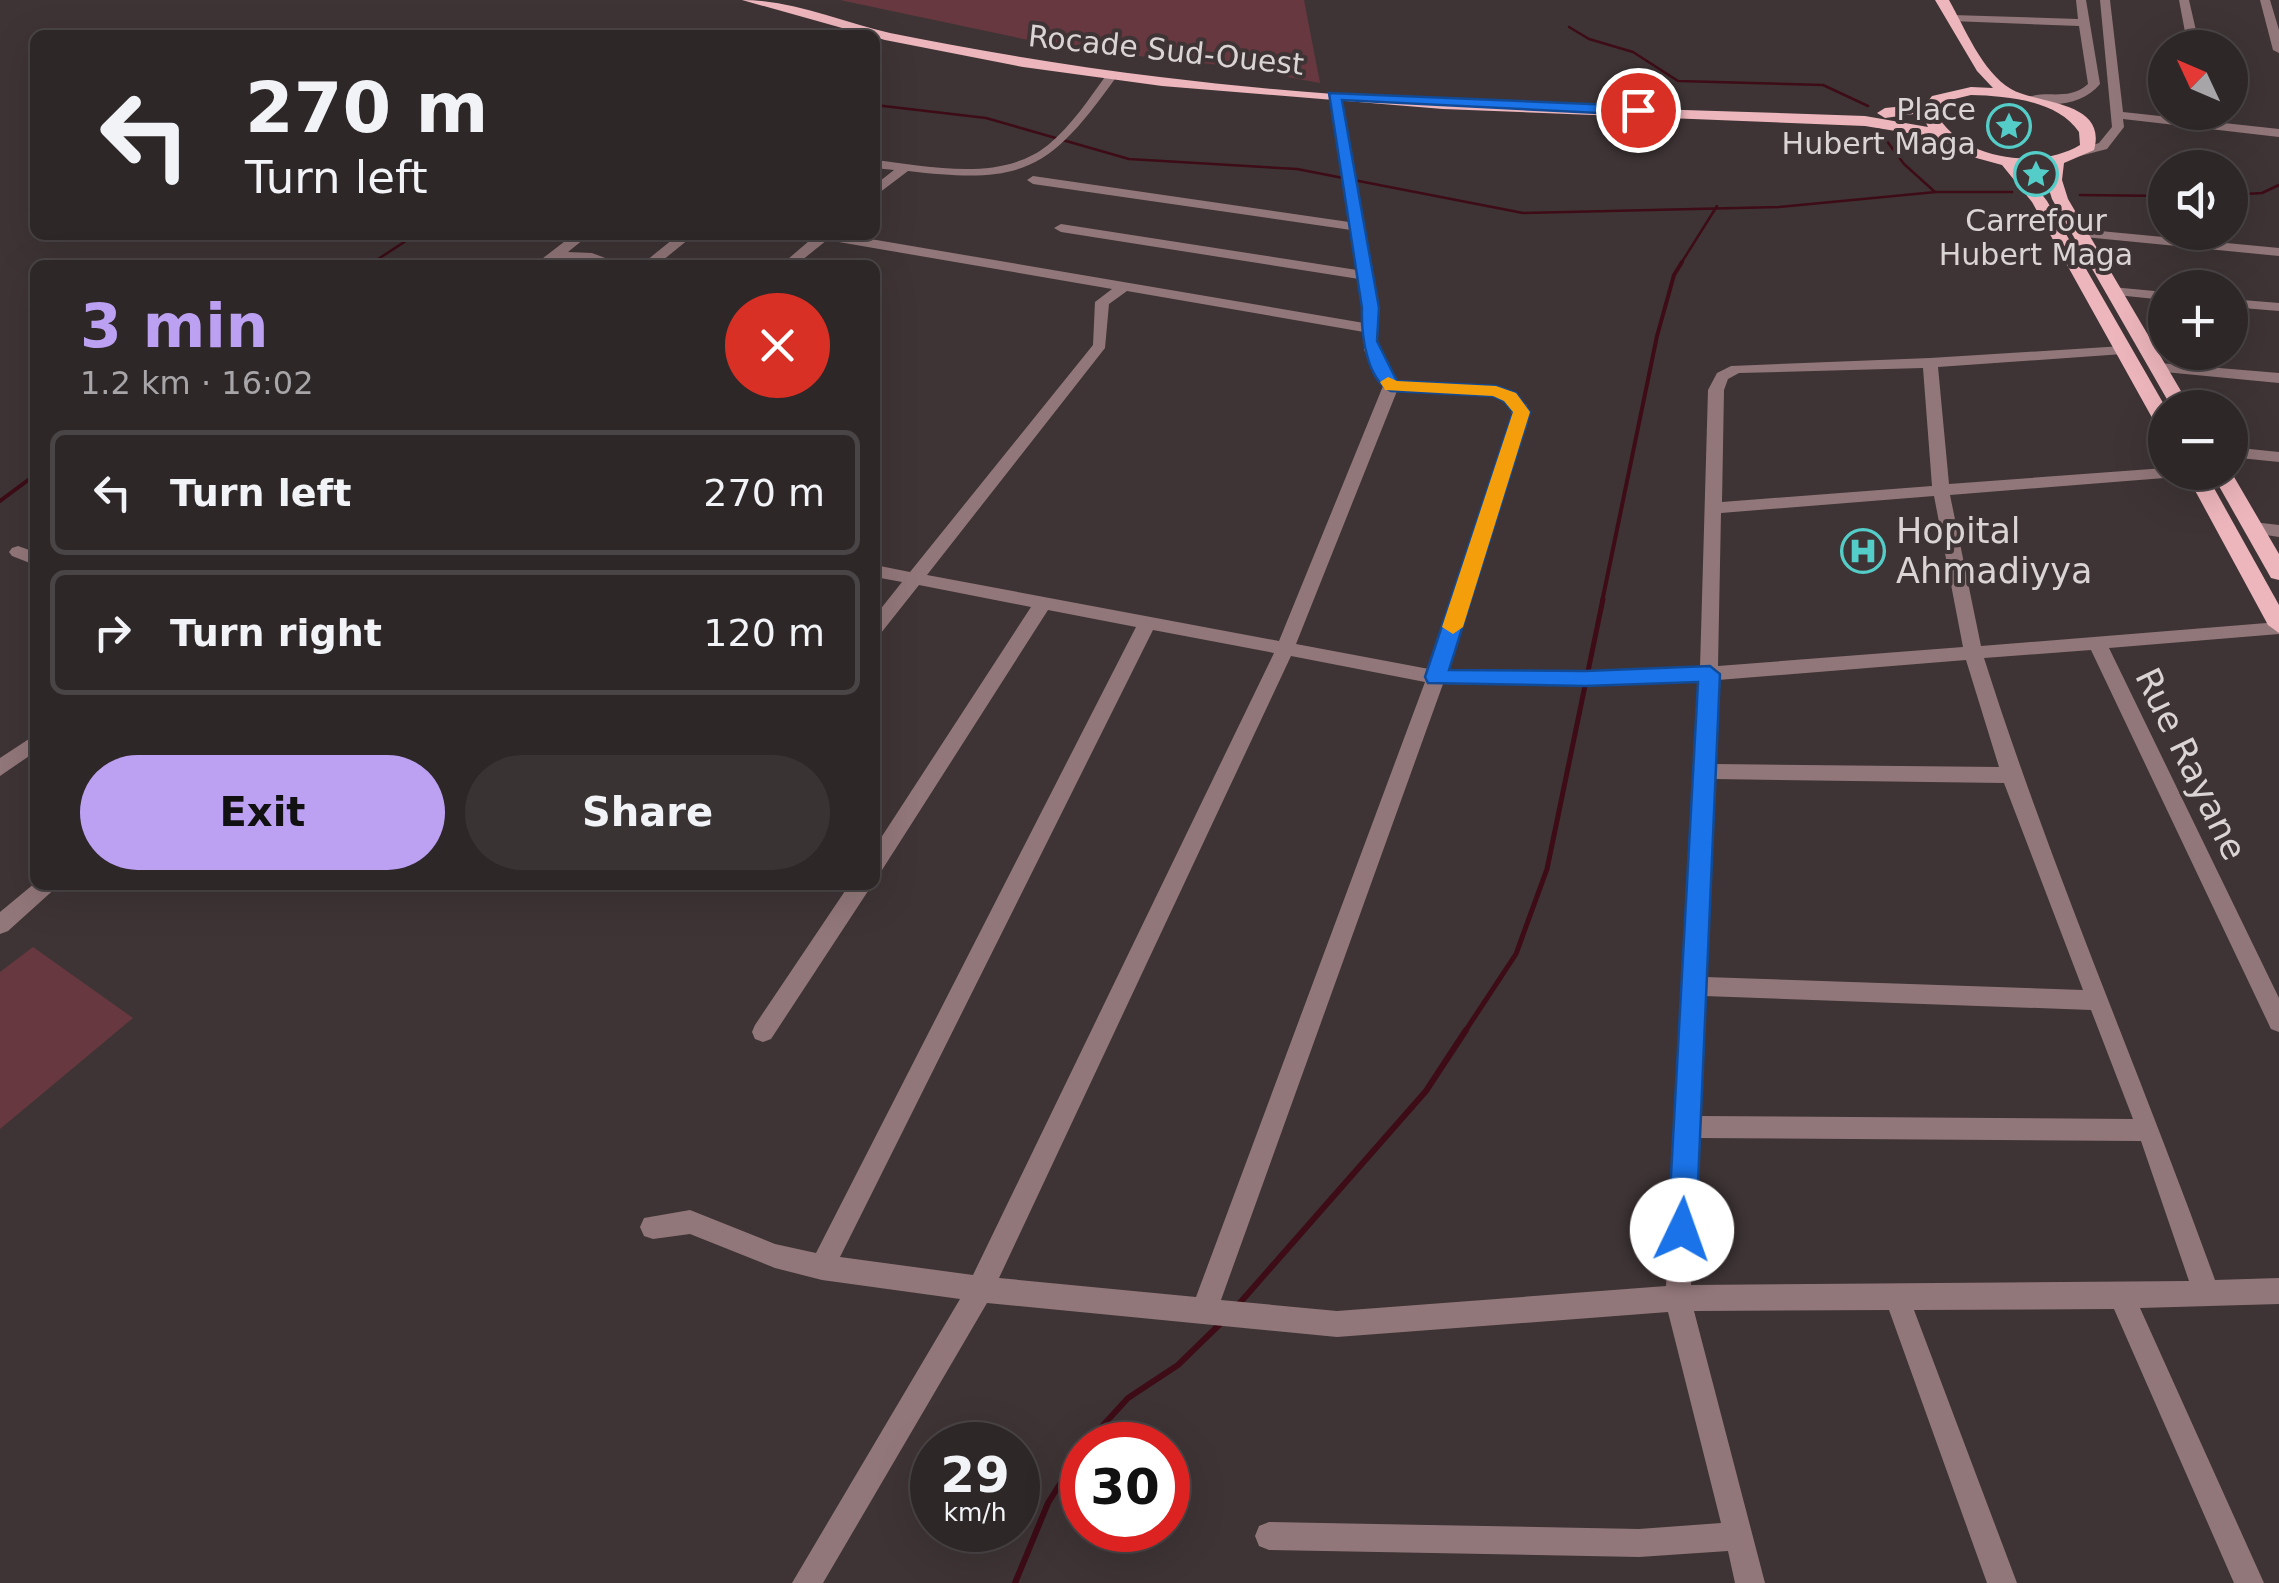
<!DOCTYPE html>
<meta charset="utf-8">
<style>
:root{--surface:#2e2728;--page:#3a3334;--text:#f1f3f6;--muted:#a7a5a8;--line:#494445;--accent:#bca0f2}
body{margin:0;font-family:"DejaVu Sans",sans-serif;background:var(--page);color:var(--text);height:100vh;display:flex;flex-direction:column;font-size:38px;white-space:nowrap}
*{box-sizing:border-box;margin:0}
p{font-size:32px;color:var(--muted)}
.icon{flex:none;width:55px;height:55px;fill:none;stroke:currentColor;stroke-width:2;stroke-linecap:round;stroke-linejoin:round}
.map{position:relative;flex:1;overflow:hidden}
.drawer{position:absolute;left:30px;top:260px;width:850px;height:630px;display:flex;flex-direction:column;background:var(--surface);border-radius:15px;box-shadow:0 10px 40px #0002,0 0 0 2px var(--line)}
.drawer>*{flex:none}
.hud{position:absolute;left:30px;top:30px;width:850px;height:210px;border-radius:15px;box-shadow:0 10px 40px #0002,0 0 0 2px var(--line);background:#2e2728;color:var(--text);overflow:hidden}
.needle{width:65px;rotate:314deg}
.tools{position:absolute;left:2148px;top:30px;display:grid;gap:20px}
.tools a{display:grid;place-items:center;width:100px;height:100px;border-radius:50%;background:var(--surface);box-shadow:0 10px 40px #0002,0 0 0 2px var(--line);font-size:50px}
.speed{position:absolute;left:910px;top:1422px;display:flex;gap:20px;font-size:50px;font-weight:700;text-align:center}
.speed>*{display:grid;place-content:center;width:130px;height:130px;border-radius:50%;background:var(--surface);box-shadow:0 10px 40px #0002,0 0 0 2px var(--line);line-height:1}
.speed small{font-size:25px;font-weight:400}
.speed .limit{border:15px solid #d22;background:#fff;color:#111}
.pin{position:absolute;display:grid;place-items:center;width:85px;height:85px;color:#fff;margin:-42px;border:5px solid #fff;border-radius:50%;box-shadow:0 2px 10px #0007}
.me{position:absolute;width:110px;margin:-55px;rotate:3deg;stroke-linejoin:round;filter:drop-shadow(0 0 8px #0008)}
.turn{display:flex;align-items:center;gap:35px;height:210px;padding:0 50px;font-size:45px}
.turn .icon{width:130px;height:130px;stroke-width:2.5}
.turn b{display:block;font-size:70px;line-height:85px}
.round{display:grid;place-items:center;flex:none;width:105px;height:105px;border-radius:52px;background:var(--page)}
.headline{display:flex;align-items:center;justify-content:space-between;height:170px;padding:0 50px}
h1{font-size:60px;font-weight:600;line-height:75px;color:var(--accent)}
.button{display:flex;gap:20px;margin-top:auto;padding:20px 50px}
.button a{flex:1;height:115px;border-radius:60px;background:var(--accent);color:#111;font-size:40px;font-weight:600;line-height:115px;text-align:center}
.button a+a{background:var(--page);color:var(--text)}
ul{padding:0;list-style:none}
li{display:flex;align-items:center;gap:30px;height:125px;margin:0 20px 15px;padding:0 30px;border:5px solid var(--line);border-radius:15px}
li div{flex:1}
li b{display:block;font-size:38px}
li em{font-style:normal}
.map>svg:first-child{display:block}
.green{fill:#67383f}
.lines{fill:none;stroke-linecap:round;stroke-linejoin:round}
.stream-far3{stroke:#3d0c17;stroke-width:2.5}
.stream-far2{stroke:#3d0c17;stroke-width:4}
.stream-far1{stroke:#3d0c17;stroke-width:5}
.stream{stroke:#3d0c17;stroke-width:6}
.minor{fill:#92777a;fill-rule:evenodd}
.major{fill:#edb6bc;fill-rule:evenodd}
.route{fill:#1a73e8;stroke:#114b97;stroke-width:2.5}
.slow{fill:#f59e0b}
.labels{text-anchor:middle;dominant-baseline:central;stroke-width:8;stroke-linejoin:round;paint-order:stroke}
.far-street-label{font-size:30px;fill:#dad4d4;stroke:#3e3435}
.far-poi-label{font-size:30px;fill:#dad4d4;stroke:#3e3435;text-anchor:end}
.poi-label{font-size:35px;fill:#dad4d4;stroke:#3e3435;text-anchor:start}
.street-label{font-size:35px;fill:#dad4d4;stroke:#3e3435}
</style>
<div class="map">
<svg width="2279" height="1583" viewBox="0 0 2279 1583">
<rect width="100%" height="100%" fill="#3e3435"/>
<g class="green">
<path d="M 840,0 L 1304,0 L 1320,83 L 1229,66 L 1066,48 Z"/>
<path d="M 33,947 L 133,1018 L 0,1129 L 0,972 Z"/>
</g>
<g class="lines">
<g class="stream-far3">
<path d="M 1569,27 L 1589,39 L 1633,52 L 1678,81 L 1823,85 L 1868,106"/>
<path d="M 875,105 L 986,118 L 1129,159 L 1297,169 L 1523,213 L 1779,207 L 1936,192 L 2012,192"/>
<path d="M 1880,132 L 1904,164 L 1935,192"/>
<path d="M 2080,195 L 2165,196"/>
<path d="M 2230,195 L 2262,193 L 2279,185"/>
<path d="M 369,265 L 415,235"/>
<path d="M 1680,265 L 1717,206"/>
</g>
<g class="stream-far2">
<path d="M 369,265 L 373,262"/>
<path d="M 0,501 L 35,475"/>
<path d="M 1602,602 L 1657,336 L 1674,275 L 1682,262"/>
</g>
<path class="stream-far1" d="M 1464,1033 L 1516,954 L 1547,869 L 1603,599"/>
<g class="stream">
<path d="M 1238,1305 L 1426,1091 L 1466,1030"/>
<path d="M 1085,1445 L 1128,1398 L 1178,1365 L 1220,1324"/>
<path d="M 1015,1583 L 1048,1503 L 1082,1449"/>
</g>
<g class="minor">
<path d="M 2076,0 L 2086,0 L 2100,84 C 2083,105 2049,109 2026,98 C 2047,89 2068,102 2088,84 L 2079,26 L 1952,21 L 1946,18 L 1952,15 L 2078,19 Z"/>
<path d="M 2100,0 L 2110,0 L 2123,112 L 2279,129 L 2279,137 L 2123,119 L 2124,127 L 2107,149 L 2076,157 L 2076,151 L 2099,143 L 2112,127 Z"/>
<path d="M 2179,0 L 2189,0 L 2200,48 L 2188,48 Z"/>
<path d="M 2260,0 L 2270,0 L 2279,30 L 2279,53 L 2273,50 Z"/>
<path d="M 1111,72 L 1117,76 C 1050,170 1025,185 908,171 L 875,196 L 875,185 L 894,170 L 875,168 L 875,160 C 929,166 1001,183 1048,145 C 1072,125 1089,99 1107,74 Z"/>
<path d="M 1330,93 L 1340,96 L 1378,308 L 1378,350 L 1396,382 L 1496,386 L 1527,405 L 1528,422 L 1447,670 L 1585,672 L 1700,668 L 1708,390 L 1717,373 L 1731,366 L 1930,358 L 2123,346 L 2130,350 L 2123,354 L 1938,367 L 1949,484 L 2165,468 L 2165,472 L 2185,472 L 2177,477 L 1950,495 L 1981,646 L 2279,622 L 2279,634 L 2109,648 L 2279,998 L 2279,1032 L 2271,1029 L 2091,650 L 1984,658 C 2051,869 2140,1072 2215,1280 L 2279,1278 L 2279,1304 L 2140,1308 L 2264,1583 L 2234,1583 L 2114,1309 L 1914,1310 L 2017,1583 L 1987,1583 L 1889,1310 L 1694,1311 L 1765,1583 L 1735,1583 L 1728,1551 L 1639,1557 L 1269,1550 L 1259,1546 L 1255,1536 L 1259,1526 L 1269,1522 L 1639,1529 L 1721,1523 L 1668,1312 L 1337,1337 L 987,1303 L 823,1583 L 792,1583 L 960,1299 L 822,1280 L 775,1268 L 690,1234 L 653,1239 L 644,1236 L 640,1227 L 644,1218 L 690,1210 L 775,1244 L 816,1253 L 1136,627 L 1048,610 L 882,870 L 875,872 L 875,847 L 1031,607 L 919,585 L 881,633 L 875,634 L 875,616 L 902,582 L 875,577 L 875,565 L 910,572 L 1093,345 L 1095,302 L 1112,289 L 827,240 L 796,265 L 781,265 L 816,235 L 847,235 L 1364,323 L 1359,279 L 1061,232 L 1054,228 L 1061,224 L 1357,270 L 1351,230 L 1033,184 L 1027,180 L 1033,176 L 1349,222 ZM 1127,291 L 1364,332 L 1364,350 L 1383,386 L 1279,641 L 927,575 L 1105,348 L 1109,304 ZM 1923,368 L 1932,486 L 1722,502 L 1724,390 L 1728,379 L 1739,373 ZM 1397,391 L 1492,395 L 1511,407 L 1512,422 L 1429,669 L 1296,644 ZM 1934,496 L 1963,647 L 1718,666 L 1721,513 ZM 1153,630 L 1274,653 L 973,1275 L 840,1257 ZM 1291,656 L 1425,682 L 1196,1297 L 999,1278 ZM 1966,660 L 1999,767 L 1714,764 L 1718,680 ZM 1699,681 L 1666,1286 L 1337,1311 L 1221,1300 L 1443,684 L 1585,686 ZM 1714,779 L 2004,783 L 2083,990 L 1705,977 ZM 1704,996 L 2091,1010 L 2133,1119 L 1699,1116 ZM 1698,1138 L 2141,1141 L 2189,1281 L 1691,1285 Z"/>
<path d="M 2079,229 L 2279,248 L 2279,256 L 2074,236 L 2074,230 Z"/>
<path d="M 573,235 L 589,235 L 568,252 L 592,253 L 624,265 L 558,259 L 550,265 L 534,265 Z"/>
<path d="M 678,235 L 694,235 L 657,265 L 641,265 Z"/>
<path d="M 2112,287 L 2165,292 L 2165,300 L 2107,294 L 2105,291 Z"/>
<path d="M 2230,299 L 2279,303 L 2279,311 L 2230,307 Z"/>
<path d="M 2159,363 L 2279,373 L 2279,383 L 2154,371 L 2151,368 Z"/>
<path d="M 2230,447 L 2279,452 L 2279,462 L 2230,457 Z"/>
<path d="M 2253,522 L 2279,525 L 2279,537 L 2247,532 L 2247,524 Z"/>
<path d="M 18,546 L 35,552 L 35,565 L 12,556 L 9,552 L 12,548 Z"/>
<path d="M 35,735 L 35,752 L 0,776 L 0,758 Z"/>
<path d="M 35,883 L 59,885 L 8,931 L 0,934 L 0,912 Z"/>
<path d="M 849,885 L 872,885 L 771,1039 L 763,1042 L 755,1039 L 752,1032 L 755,1025 Z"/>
</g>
<g class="major">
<path d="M 742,0 C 792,0 841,22 890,33 C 979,51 1069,66 1160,77 C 1393,106 1630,107 1865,116 L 1928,127 L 1921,113 L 1885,118 L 1877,113 L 1885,108 L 1926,104 L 1932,96 L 1971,87 L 1993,88 L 1977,71 L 1935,0 L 1949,0 C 1965,28 1982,72 2011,89 C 2036,104 2108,100 2094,150 L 2064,163 L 2062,180 L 2068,199 L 2191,408 L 2172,408 L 2052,199 L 2046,180 L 2047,167 L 2021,167 L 2047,201 L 2166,408 L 2165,429 L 2155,423 L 2032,202 L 2002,165 L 1969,156 L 1938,138 L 1865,126 L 1443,109 L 1162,86 L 1023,67 L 885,40 ZM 1971,95 C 2007,96 2057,100 2079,132 L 2080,145 C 2037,171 1960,159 1936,113 L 1942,102 Z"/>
<path d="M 2230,470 L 2279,554 L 2279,580 L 2271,578 L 2211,472 Z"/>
<path d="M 2185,472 L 2205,472 L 2279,605 L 2279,633 L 2268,625 Z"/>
</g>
</g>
<path class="route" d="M 1329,93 L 1638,106 L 1644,110 L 1638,115 L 1342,100 L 1379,308 L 1377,341 L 1397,381 L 1496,386 L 1516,393 L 1530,412 L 1449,670 L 1585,671 L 1710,666 L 1720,674 L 1696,1230 L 1692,1240 L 1682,1244 L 1672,1240 L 1668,1230 L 1698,682 L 1585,686 L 1428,683 L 1425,677 L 1513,412 L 1504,401 L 1493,396 L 1391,391 C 1366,380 1361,332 1362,308 Z"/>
<path class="slow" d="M 1388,377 L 1397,381 L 1496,386 L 1516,393 L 1530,412 L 1463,627 L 1453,634 L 1442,627 L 1513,412 L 1504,401 L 1493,396 L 1385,390 L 1380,382 Z"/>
<defs>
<g id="sight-ring" transform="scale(2.25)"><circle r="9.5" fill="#3e3435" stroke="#54cdc8" stroke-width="1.5"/><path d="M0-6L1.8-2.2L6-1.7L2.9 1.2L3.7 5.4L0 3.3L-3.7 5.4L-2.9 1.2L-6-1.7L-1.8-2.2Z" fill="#54cdc8"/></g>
<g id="hospital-ring" transform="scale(2.25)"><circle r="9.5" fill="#3e3435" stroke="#54cdc8" stroke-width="1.5"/><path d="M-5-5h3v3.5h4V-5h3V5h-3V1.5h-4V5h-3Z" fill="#54cdc8"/></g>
</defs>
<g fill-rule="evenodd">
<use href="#sight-ring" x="2009" y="126"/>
<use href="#sight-ring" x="2036" y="174"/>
<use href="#hospital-ring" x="1863" y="551"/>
</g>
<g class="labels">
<g class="far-street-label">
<text transform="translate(1166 50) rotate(6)">Rocade Sud-Ouest</text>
</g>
<g class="far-poi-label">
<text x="1976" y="109">Place<tspan x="1976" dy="34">Hubert Maga</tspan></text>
<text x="2036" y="220" text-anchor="middle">Carrefour<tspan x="2036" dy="34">Hubert Maga</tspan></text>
</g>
<g class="poi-label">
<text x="1896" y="531">Hopital<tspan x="1896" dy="40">Ahmadiyya</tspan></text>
</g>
<g class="street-label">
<text transform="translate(2191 764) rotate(64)">Rue Rayane</text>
</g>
</g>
</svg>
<div class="tools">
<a><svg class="needle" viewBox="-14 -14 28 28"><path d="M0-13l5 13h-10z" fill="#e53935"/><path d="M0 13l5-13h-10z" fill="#a7a5a8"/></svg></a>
<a><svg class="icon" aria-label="sound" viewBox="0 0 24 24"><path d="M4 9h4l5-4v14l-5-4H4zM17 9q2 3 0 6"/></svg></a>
<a>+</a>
<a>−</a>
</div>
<div class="speed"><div>29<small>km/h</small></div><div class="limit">30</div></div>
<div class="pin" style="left:1638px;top:110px;background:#d93025"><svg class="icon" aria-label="arrive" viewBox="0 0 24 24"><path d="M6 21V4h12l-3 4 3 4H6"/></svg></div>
<svg class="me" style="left:1682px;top:1230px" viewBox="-20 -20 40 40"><circle r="19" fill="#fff"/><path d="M0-13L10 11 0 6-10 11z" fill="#1a73e8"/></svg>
<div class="hud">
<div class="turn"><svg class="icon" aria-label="left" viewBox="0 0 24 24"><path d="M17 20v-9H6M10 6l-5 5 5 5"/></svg><div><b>270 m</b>Turn left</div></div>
</div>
<section class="drawer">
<div class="headline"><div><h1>3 min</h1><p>1.2 km · 16:02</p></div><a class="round" style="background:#d93025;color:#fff"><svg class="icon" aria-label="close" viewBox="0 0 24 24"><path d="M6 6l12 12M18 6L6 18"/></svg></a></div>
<ul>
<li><svg class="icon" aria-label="left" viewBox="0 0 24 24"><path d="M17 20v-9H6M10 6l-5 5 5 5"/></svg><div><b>Turn left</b></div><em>270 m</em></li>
<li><svg class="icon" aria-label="right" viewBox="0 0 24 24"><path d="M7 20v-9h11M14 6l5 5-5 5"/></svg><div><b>Turn right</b></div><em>120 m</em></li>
</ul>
<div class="button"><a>Exit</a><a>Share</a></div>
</section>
</div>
